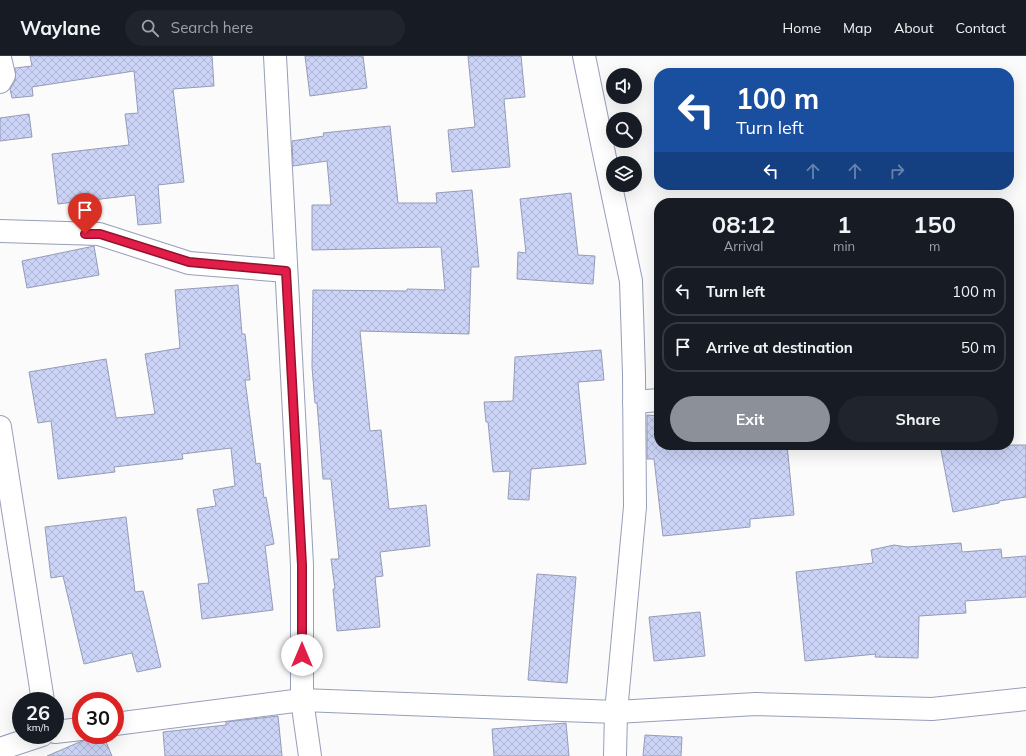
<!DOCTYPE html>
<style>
:root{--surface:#171b24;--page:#20242c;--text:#f1f3f6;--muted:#9ea1a6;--line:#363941;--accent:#8c9099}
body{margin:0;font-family:Mulish,sans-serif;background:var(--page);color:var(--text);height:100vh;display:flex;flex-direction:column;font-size:15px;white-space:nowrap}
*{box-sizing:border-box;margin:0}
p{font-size:13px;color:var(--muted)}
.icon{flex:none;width:22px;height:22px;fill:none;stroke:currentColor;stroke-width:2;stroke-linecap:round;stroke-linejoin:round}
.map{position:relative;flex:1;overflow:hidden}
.panel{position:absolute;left:654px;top:142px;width:360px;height:252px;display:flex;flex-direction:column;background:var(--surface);border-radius:16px;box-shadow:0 4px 16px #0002}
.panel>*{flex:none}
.top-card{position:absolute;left:654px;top:12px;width:360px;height:122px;border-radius:16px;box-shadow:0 4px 16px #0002;background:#1a4fa0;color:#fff;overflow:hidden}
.fabs{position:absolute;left:606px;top:12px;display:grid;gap:8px}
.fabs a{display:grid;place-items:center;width:36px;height:36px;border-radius:50%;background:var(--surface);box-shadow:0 4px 16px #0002;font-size:20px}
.speed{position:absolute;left:12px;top:636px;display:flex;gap:8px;font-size:20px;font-weight:700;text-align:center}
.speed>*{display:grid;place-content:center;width:52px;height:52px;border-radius:50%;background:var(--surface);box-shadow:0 4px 16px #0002;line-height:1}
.speed small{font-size:10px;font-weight:400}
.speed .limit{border:6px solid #d22;background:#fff;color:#111}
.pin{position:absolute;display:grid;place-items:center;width:34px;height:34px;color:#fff;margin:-41px -17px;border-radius:50% 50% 50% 0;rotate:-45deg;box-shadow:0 0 4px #0007}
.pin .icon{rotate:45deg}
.me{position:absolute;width:44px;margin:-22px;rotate:0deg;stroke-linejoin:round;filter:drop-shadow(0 0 3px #0008)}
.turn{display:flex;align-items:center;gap:14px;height:84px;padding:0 16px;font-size:18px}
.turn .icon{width:52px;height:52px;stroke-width:2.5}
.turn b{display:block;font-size:28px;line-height:34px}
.lanes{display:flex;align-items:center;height:38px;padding:0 16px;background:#0003;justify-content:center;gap:20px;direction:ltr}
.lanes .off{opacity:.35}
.eta{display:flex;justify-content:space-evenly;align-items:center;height:68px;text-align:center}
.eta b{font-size:24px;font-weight:700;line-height:28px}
.primary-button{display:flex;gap:8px;margin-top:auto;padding:8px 16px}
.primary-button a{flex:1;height:46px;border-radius:24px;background:var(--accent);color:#fff;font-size:16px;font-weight:700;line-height:46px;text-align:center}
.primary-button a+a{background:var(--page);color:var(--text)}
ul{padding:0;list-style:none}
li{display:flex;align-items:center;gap:12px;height:50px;margin:0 8px 6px;padding:0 8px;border:2px solid var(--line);border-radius:16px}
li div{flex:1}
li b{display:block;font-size:15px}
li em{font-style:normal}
header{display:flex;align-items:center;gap:24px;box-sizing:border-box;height:56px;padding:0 20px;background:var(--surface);border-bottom:1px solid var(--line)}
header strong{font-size:19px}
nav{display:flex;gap:22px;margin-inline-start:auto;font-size:14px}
.search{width:280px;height:36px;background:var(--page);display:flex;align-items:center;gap:10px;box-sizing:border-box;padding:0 14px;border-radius:22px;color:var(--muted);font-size:15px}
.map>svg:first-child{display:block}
.building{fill:url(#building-cross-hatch);stroke:#959cb7}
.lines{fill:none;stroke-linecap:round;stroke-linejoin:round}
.minor-casing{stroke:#979eb9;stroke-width:24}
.minor{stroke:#fff;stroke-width:22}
.route-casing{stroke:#92132f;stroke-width:10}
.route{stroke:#e11d48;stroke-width:7}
</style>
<header>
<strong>Waylane</strong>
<div class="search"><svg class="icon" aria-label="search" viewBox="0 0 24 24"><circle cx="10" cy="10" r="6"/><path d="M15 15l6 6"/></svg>Search here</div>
<nav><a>Home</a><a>Map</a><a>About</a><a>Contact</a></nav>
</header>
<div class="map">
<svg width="1026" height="700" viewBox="0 0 1026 700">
<defs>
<pattern id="building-cross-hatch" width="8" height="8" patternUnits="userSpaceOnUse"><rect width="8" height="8" fill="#cbd4f6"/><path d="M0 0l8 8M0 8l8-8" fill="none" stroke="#aeb6d4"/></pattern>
</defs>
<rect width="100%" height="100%" fill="#fbfbfb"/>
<g class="building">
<path d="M 30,0 L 212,0 L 214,30 L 173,33 L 184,126 L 158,129 L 161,167 L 138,169 L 135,139 L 58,148 L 52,98 L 129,89 L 125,58 L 138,57 L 134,15 L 32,31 L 33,40 L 12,42 L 10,33 L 15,25 L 15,12 L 32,10 Z"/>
<path d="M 305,0 L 363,0 L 367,32 L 310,40 Z"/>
<path d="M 468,0 L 521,0 L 525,41 L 504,43 L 510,111 L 452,116 L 448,74 L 475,71 Z"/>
<path d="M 29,58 L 32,81 L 0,85 L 0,62 Z"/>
<path d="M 390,70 L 398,147 L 437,147 L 436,137 L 472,134 L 479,211 L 471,211 L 469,278 L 360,275 L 370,375 L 381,374 L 389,453 L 426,449 L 430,490 L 380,496 L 383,520 L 375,521 L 380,571 L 337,575 L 333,533 L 335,533 L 331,503 L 339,503 L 331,423 L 323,423 L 317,347 L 315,347 L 312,311 L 313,234 L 407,235 L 407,233 L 445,234 L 441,191 L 312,194 L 312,149 L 331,149 L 327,105 L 293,110 L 292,85 L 324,80 L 323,77 Z"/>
<path d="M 571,137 L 578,199 L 595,200 L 593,228 L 517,223 L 518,196 L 526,197 L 520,143 Z"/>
<path d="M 94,190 L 99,219 L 27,232 L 22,205 Z"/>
<path d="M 238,229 L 242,278 L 245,278 L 250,324 L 245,324 L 256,408 L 260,407 L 264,442 L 266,441 L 274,488 L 265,490 L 273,554 L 202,563 L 198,528 L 209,527 L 197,453 L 216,450 L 213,434 L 235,430 L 231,392 L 182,398 L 183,403 L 114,411 L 115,416 L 58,423 L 51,365 L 38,367 L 29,316 L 106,303 L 116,362 L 155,358 L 145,298 L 180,292 L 175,234 Z"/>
<path d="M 601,294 L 604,324 L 578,326 L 586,408 L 531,413 L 529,444 L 508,443 L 510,415 L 493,416 L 488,366 L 486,366 L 484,346 L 513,345 L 515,301 Z"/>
<path d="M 647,359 L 659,360 L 659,389 L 787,389 L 794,459 L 750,463 L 750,471 L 663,480 L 654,403 L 647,403 Z"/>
<path d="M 940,389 L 1026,389 L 1026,441 L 999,445 L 999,447 L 953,456 Z"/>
<path d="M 126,461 L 135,536 L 143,535 L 161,611 L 137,616 L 132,597 L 84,608 L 63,520 L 51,522 L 45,471 Z"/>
<path d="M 961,487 L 962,496 L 1001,493 L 1002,502 L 1026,500 L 1026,541 L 965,545 L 966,557 L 919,560 L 918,602 L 875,601 L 876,598 L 805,605 L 796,516 L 873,507 L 871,494 L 894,489 L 907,491 Z"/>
<path d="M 537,518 L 576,521 L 567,627 L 528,624 Z"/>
<path d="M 700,556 L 705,600 L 654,605 L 649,561 Z"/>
<path d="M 278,660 L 282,700 L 165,700 L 163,676 L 226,669 L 226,666 Z"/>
<path d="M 566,667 L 569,700 L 494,700 L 492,673 Z"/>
<path d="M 96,679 L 103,679 L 112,700 L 47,700 Z"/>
<path d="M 645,679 L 682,681 L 681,700 L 643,700 Z"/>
</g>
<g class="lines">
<g class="minor-casing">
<g id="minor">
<path d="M 275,0 L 302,509 L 302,644 L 310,700"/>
<path d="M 584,0 L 605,102 L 631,225 L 634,318 L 635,451 L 616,656 L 615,700"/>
<path d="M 0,2 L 4,19 L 0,26"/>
<path d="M 0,175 L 99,178 L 189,207 L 286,215"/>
<path d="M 634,346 L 659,344"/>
<path d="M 0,371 L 43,645"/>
<path d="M 115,668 L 302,644 L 616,656 L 756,648 L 932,653 L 1026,643"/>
<path d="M 55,676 L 81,673"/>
<path d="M 0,693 L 42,679"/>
</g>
</g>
<use href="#minor" class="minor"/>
</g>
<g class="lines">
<g class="route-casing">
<path id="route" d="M 85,178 L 100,178 L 189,206 L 286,215 L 302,509 L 302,599"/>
</g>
<use href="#route" class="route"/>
</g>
</svg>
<div class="fabs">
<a><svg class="icon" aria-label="sound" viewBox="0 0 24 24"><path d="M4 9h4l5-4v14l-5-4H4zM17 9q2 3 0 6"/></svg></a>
<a><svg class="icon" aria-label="search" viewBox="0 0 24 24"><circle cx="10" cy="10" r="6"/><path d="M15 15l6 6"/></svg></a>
<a><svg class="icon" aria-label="layers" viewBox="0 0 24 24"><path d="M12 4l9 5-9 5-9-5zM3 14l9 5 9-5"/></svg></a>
</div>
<div class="speed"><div>26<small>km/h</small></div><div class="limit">30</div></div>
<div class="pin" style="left:85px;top:178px;background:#d93025"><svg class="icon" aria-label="arrive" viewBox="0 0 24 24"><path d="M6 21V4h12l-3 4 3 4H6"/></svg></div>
<svg class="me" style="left:302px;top:599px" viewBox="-20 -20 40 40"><circle r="19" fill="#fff"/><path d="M0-13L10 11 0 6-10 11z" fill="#e11d48"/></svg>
<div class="top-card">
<div class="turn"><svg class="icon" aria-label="left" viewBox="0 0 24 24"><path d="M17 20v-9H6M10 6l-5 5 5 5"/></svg><div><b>100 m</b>Turn left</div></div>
<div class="lanes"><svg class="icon" aria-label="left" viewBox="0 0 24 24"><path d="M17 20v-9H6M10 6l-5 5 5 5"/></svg><svg class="icon off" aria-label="ahead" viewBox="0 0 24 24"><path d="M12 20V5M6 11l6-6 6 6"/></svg><svg class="icon off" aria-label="ahead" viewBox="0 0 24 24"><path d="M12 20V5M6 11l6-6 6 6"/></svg><svg class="icon off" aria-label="right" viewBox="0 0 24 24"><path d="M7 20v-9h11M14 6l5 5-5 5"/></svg></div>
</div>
<section class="panel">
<div class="eta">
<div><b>08:12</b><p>Arrival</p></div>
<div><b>1</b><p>min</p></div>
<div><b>150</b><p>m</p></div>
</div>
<ul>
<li><svg class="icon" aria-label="left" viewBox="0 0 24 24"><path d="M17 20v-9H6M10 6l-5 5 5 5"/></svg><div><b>Turn left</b></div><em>100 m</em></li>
<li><svg class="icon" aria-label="arrive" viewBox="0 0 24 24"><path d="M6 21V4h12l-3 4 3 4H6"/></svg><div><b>Arrive at destination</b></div><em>50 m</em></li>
</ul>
<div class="primary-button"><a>Exit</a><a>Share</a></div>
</section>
</div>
